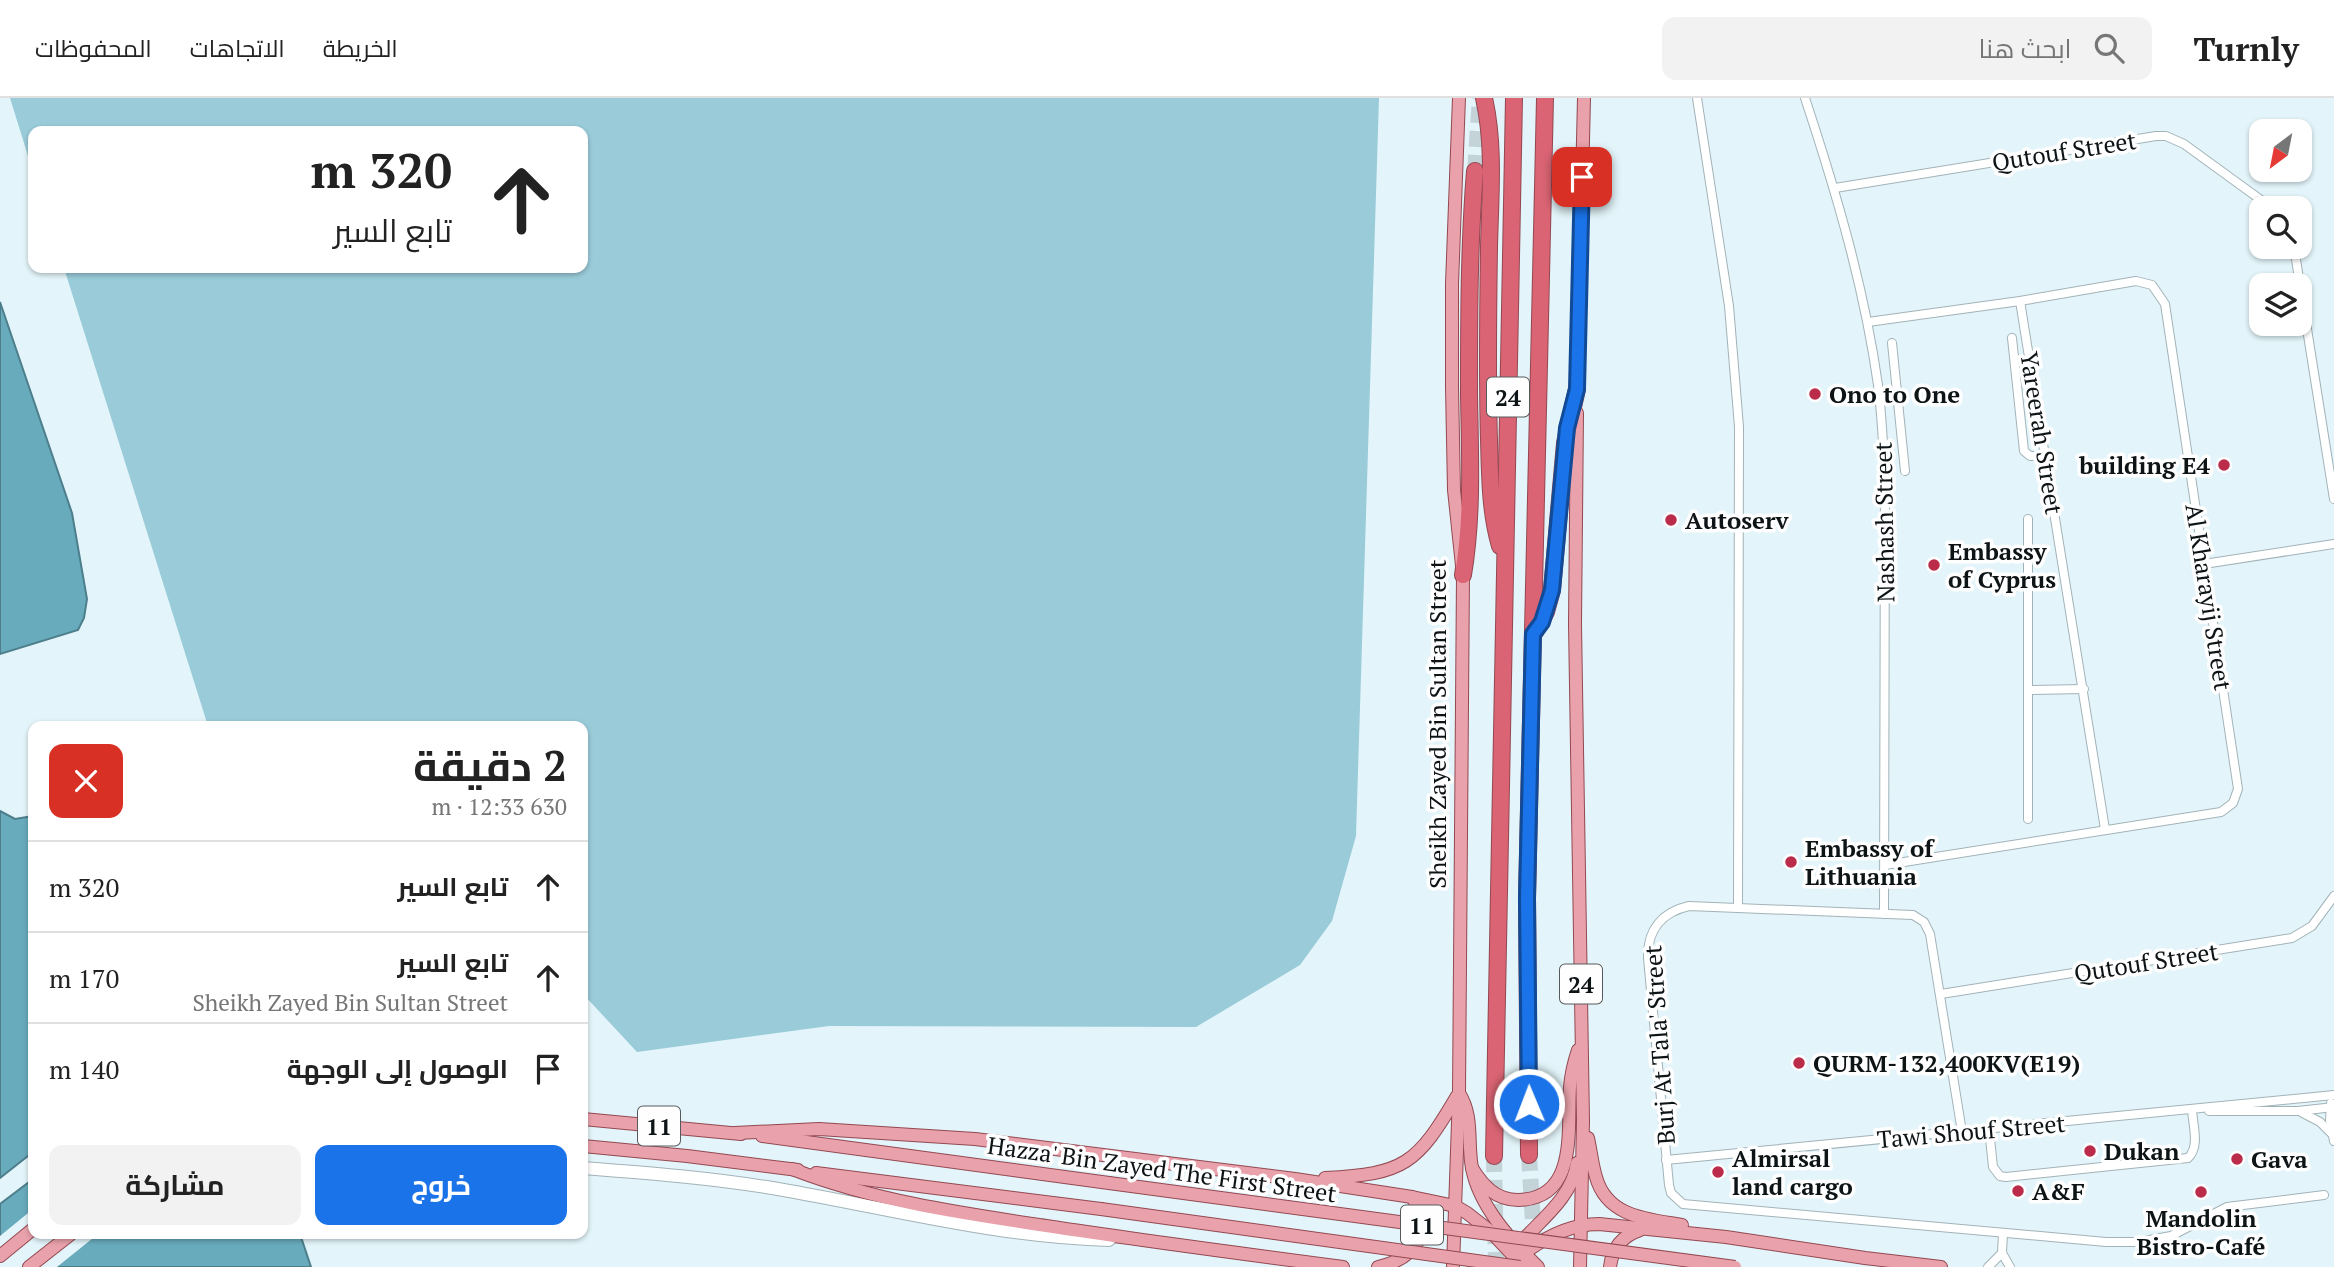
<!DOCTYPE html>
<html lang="ar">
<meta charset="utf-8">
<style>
:root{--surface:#fff;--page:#f2f2f2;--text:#222;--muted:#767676;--line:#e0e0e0;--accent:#1a73e8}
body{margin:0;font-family:"PT Serif",Cairo,serif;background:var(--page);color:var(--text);direction:rtl;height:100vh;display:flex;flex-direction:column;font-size:26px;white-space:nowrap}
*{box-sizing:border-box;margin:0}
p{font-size:23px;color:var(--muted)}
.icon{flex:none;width:38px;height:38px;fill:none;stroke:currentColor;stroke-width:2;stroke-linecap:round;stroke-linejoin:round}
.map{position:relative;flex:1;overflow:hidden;direction:ltr}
.side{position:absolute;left:28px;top:623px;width:560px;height:518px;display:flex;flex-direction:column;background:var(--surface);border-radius:14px;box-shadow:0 2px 5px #0004;direction:rtl}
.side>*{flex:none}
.guide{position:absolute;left:28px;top:28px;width:560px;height:147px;border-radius:14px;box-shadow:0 2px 5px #0004;direction:rtl;background:#fff;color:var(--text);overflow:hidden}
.needle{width:46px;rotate:212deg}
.controls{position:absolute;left:2249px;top:21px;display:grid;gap:14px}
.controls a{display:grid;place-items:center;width:63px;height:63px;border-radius:14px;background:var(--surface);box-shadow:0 2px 5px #0004;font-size:35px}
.pin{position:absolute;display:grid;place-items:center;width:60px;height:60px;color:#fff;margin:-30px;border-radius:14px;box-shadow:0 4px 10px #0006}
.me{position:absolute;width:77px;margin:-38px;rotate:359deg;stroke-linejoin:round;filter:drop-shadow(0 0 5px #0008)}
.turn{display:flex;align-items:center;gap:24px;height:147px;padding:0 21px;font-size:32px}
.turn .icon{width:91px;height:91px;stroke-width:2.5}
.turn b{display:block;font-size:49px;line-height:60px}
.round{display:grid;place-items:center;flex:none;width:74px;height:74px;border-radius:14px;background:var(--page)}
.head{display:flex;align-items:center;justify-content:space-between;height:119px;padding:0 21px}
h1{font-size:42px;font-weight:700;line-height:52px}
.button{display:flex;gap:14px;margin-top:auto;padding:14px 21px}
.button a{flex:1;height:80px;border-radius:14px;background:var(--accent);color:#fff;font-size:28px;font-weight:700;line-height:80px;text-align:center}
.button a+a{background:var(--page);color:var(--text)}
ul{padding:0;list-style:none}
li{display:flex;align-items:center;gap:21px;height:91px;padding:0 21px;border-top:2px solid var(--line)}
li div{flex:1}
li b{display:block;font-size:26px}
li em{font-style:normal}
header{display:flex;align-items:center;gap:42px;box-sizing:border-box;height:98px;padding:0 35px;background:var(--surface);border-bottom:2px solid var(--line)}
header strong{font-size:33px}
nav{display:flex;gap:38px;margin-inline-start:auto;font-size:24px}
.search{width:490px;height:63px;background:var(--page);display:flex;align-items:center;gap:18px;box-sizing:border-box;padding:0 24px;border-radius:14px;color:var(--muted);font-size:26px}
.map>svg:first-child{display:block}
.green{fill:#9acbd9}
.water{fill:#68abbd;stroke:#4d7e8b;stroke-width:2}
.pier{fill:#e3f5fa}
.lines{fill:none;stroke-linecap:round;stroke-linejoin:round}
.highway-tunnel{stroke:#c3d3d8;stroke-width:16;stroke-dasharray:16 8;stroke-linecap:butt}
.street-casing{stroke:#a2b3b8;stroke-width:10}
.secondary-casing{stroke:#a2b3b8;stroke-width:14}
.primary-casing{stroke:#934852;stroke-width:14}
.highway-casing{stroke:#934852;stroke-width:18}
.street{stroke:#fff;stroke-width:8}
.secondary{stroke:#fff;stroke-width:12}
.primary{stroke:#e9a2ab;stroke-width:12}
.highway{stroke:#da6473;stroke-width:16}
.primary-bridge-casing{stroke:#934852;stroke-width:14;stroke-linecap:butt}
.primary-bridge{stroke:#e9a2ab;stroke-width:12}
.route-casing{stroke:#114b97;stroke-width:18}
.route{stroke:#1a73e8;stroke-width:12}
.poi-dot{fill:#bb2b4a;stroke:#fefefe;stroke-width:2.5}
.labels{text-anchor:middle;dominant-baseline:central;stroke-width:7;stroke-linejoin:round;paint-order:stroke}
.shield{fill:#fefefe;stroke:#565a5c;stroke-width:2}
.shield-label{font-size:23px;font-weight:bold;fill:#0e1416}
.street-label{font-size:24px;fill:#0e1416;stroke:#fefefe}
.poi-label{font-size:24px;font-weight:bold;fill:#0e1416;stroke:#fefefe;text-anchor:start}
</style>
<header>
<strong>Turnly</strong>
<div class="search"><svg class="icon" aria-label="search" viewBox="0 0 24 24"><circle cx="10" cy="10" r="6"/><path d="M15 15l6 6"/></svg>ابحث هنا</div>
<nav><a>الخريطة</a><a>الاتجاهات</a><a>المحفوظات</a></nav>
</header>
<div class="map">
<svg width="2334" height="1169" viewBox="0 0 2334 1169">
<rect width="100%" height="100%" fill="#e3f5fa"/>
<path class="green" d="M 10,0 L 1379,0 L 1356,738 L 1332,823 L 1300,867 L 1196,929 L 829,928 L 637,954 L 583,896 L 583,628 L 208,628 L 64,170 L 583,170 L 583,33 L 33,33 L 33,74 Z"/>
<g class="water">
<path d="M 0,204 L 72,415 L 87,501 L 84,520 L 78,532 L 0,556 Z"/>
<path d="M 0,713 L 15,721 L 33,718 L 33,1054 L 0,1080 Z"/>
<path d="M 33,1081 L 33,1136 L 300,1136 L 311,1169 L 0,1169 L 0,1106 Z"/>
</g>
<path class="pier" d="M 33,1111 L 33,1136 L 98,1136 L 57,1169 L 0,1169 L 0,1138 Z"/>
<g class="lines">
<g class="highway-tunnel">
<path d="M 1475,73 L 1480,0"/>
<path d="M 1529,1057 L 1534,1142"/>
<path d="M 1494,1058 L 1496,1169"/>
</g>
<g class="street-casing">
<g id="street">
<path d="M 1697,0 L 1729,208 L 1739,329 L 1738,810"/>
<path d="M 1805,0 C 1836,94 1864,188 1878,287 C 1882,317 1883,348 1885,378 L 1884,816"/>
<path d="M 1835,90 L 2156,38 L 2166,38 L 2184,46 L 2272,110"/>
<path d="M 2294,149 L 2334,401"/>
<path d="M 2020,203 L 2105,731"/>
<path d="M 1868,224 L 2020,203 L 2136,183 L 2152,187 L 2165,206 L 2238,691 L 2233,705 L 2221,714 L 1885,767"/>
<path d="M 2012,240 L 2024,353 L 2030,358 L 2045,358"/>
<path d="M 1892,245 L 1905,373"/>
<path d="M 2028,421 L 2028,721"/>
<path d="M 2204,466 L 2334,446"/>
<path d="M 2028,592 L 2084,591"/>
<path d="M 1941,896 L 2292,840 L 2312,828 L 2334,798"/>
<path d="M 2331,1005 L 2330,1022 L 2334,1043"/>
<path d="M 2209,1013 L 2298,1013 L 2334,1009"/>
<path d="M 2301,1014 L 2320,1024 L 2332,1036"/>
<path d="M 1989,1031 L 1993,1069 L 2000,1078 L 2006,1079 L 2188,1060 C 2200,1049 2193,1028 2192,1012"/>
<path d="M 1962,1034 L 1930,836 L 1924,824 L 1913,817 L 1689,808 C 1662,814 1647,832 1648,860 L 1669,1087 L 1671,1095 L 1683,1106 L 2106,1144 L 2139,1144 L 2171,1138 L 2227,1109 L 2324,1097"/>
<path d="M 1666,1062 L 2334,997"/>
<path d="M 2003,1135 L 2002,1155 L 2010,1169"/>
<path d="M 1988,1169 L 2002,1155"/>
</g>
</g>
<g class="secondary-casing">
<path id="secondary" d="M 583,1070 C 648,1075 713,1080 778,1091 C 888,1110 997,1139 1109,1142"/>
</g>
<g class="primary-casing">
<g id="primary">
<path d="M 1577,297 L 1584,0"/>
<path d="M 1577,315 L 1575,526 L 1583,1023 L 1580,1169"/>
<path d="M 1459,995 C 1474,1019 1467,1043 1472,1070 C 1479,1108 1511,1143 1538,1169"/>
<path d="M 583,1021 L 741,1036"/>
<path d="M 735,1035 L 819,1031 L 975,1041 L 1295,1081 L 1412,1099 L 1455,1108 L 1467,1115 L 1490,1133 L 1524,1169"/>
<path d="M 762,1038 L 1109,1085"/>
<path d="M 1588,1040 C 1591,1053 1592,1066 1596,1079 C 1607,1119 1647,1121 1682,1127"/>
<path d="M 583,1048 L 687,1058 L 798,1072"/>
<path d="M 1472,1070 C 1483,1088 1496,1102 1518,1102 C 1579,1101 1567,1030 1570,989 C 1571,977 1574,964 1578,952"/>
<path d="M 792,1071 C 875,1103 959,1115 1046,1128 C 1145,1143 1244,1156 1343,1169"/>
<path d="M 816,1075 L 1101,1111"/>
<path d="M 1325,1080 C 1405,1076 1417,1066 1457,998"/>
<path d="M 1520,1145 C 1541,1122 1573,1098 1577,1065"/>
<path d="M 0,1158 L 33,1131"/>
<path d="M 1511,1166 C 1536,1144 1565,1126 1599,1126 L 1726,1139 L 1865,1160 L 1941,1169"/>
<path d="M 29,1169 L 71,1136"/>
<path d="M 1378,1169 C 1414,1161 1436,1133 1412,1099"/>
<path d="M 1453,1169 L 1459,995 L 1463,477 L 1454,392 L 1452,289 L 1452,186 L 1459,0"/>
<path d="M 1610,1169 C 1612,1151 1622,1138 1640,1132"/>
</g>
</g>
<g class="highway-casing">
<g id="highway">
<path d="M 1484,0 C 1495,49 1490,99 1489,149 C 1488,213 1487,277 1489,342 C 1490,377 1490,414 1500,448"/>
<path d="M 1463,477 C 1473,417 1470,357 1469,297 C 1469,222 1469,147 1475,73"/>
<path d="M 1535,534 L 1546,514 L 1552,492 L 1565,345 L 1577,291"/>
<path d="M 1529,1057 L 1527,800 L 1545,0"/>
<path d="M 1494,1058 L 1514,0"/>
</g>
</g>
<use href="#street" class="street"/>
<use href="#secondary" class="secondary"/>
<use href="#primary" class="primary"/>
<use href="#highway" class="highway"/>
<g class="primary-bridge-casing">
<g id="primary-bridge">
<path d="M 1109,1085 L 1735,1169"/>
<path d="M 1101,1111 L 1520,1169"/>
</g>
</g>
<use href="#primary-bridge" class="primary-bridge"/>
</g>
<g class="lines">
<g class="route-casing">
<path id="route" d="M 1529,1006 L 1527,800 L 1533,536 L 1542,524 L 1552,492 L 1567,330 L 1577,291 L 1582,79"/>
</g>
<use href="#route" class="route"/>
</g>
<g class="poi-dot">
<circle cx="1815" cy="296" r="7"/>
<circle cx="2224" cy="367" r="7"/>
<circle cx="1671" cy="422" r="7"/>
<circle cx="1934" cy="467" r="7"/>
<circle cx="1791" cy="764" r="7"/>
<circle cx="1799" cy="965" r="7"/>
<circle cx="2090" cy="1053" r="7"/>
<circle cx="2237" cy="1061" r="7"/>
<circle cx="1718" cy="1074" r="7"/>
<circle cx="2018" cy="1093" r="7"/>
<circle cx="2201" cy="1094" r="7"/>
</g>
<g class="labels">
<g class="shield">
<rect x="1487" y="279.5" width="42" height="39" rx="5"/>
<rect x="1560" y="866.5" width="42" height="39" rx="5"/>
<rect x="638" y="1008.5" width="42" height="39" rx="5"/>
<rect x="1401" y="1107.5" width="42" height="39" rx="5"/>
</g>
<g class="shield-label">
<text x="1508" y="299">24</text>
<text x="1581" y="886">24</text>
<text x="659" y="1028">11</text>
<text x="1422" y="1127">11</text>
</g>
<g class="street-label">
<text transform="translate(2064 53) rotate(-9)">Qutouf Street</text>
<text transform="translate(2042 335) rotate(81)">Yareerah Street</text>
<text transform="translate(1884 424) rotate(-91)">Nashash Street</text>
<text transform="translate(2209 499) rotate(81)">Al Kharayij Street</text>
<text transform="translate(1437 626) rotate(-90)">Sheikh Zayed Bin Sultan Street</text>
<text transform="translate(2146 864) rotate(-9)">Qutouf Street</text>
<text transform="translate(1659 947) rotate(-94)">Burj At Tala' Street</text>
<text transform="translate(1971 1033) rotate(-5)">Tawi Shouf Street</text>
<text transform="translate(1162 1071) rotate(8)">Hazza' Bin Zayed The First Street</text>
</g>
<g class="poi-label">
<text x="1829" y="296">Ono to One</text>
<text x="2210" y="367" text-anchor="end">building E4</text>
<text x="1685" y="422">Autoserv</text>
<text x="1948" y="453">Embassy<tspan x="1948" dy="28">of Cyprus</tspan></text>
<text x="1805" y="750">Embassy of<tspan x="1805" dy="28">Lithuania</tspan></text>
<text x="1813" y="965">QURM-132,400KV(E19)</text>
<text x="2104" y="1053">Dukan</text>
<text x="1732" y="1060">Almirsal<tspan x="1732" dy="28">land cargo</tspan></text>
<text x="2251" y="1061">Gava</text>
<text x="2032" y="1093">A&amp;F</text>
<text x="2201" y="1120" text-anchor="middle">Mandolin<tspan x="2201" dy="28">Bistro-Café</tspan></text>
</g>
</g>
</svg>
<div class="controls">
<a><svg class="needle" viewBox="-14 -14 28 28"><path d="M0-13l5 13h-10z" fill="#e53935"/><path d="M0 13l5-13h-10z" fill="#767676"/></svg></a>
<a><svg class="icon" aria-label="search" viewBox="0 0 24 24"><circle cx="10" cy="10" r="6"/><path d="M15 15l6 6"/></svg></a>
<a><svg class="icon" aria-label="layers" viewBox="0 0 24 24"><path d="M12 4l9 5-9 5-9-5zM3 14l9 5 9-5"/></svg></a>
</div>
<div class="pin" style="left:1582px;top:79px;background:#d93025"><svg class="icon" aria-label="arrive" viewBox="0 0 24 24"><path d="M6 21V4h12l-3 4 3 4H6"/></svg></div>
<svg class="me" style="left:1529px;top:1006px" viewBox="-20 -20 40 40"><circle r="17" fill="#1a73e8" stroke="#fff" stroke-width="3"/><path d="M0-11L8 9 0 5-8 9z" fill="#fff"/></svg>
<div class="guide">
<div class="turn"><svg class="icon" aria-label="ahead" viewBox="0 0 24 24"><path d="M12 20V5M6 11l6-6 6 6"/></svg><div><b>320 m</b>تابع السير</div></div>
</div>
<section class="side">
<div class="head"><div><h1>2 دقيقة</h1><p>630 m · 12:33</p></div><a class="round" style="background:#d93025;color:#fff"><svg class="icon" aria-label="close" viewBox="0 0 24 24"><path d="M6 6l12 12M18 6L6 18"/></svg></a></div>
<ul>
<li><svg class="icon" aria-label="ahead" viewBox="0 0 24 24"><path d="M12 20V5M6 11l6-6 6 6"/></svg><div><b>تابع السير</b></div><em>320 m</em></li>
<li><svg class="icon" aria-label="ahead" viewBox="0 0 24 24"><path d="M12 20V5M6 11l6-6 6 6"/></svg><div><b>تابع السير</b><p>Sheikh Zayed Bin Sultan Street</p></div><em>170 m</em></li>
<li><svg class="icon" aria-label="arrive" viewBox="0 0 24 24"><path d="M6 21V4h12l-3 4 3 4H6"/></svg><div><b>الوصول إلى الوجهة</b></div><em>140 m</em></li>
</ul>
<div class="button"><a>خروج</a><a>مشاركة</a></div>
</section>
</div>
